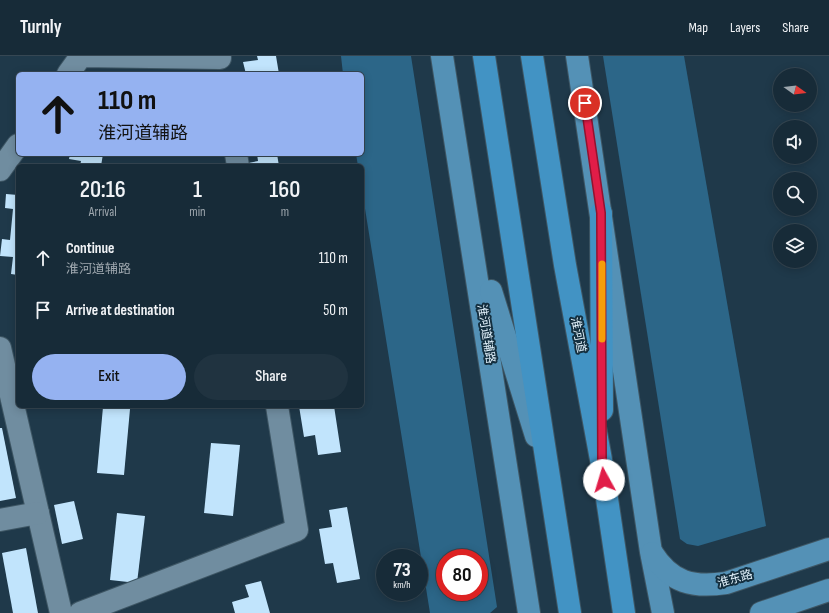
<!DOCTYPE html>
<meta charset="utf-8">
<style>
:root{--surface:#172b38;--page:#203340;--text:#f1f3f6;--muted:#9ea7ae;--line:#364753;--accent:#95b2f1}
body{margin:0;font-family:"Sofia Sans Condensed","Noto Sans SC",sans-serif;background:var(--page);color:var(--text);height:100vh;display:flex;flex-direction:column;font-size:15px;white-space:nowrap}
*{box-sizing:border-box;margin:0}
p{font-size:13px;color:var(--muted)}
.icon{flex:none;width:22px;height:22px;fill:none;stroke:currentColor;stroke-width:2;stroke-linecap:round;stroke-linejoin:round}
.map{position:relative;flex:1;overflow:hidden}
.details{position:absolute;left:16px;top:108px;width:348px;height:244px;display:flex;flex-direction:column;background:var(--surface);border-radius:6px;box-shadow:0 2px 10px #0003,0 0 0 1px var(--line)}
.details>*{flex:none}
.guide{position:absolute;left:16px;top:16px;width:348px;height:84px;border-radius:6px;box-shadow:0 2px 10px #0003,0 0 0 1px var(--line);background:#95b2f1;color:#111;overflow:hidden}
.needle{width:26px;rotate:105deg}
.buttons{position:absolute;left:773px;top:12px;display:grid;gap:8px}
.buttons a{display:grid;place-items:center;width:44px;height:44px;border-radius:50%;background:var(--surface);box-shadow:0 2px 10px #0003,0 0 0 1px var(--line);font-size:20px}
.speed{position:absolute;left:376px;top:493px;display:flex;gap:8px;font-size:20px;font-weight:700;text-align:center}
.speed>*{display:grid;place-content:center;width:52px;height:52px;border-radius:50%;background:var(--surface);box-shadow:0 2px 10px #0003,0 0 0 1px var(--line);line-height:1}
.speed small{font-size:10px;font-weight:400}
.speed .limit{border:6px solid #d22;background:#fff;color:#111}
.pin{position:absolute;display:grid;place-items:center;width:34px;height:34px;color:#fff;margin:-17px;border:2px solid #fff;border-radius:50%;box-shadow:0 1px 4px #0007}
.me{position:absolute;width:44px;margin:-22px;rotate:354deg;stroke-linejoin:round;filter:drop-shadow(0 0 3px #0008)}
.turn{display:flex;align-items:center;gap:14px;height:84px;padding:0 16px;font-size:18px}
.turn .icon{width:52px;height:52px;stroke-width:2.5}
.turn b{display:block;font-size:28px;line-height:34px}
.eta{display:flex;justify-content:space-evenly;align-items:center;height:68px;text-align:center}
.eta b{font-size:24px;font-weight:600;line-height:28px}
.cta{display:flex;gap:8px;margin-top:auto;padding:8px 16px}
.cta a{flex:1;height:46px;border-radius:24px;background:var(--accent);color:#111;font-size:16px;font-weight:600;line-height:46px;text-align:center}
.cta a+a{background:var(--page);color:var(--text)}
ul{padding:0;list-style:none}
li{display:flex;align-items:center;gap:12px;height:52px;padding:0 16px}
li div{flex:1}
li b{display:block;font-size:15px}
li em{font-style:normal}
header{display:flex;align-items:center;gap:24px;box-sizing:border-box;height:56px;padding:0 20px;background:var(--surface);border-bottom:1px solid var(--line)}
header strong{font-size:19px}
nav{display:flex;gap:22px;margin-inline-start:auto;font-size:14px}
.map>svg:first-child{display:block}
.green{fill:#2c6688;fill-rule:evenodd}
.building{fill:#c1e4fc}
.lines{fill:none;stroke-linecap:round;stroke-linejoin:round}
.minor-casing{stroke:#3e5664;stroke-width:24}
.major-casing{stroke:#3e5664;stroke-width:24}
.highway-casing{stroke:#3e5664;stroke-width:24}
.minor{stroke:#708da0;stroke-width:22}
.major{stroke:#5491b6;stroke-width:22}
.highway{stroke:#4293c4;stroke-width:22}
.route-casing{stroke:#92132f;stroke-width:10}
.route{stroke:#e11d48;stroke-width:7}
.slow{stroke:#f59e0b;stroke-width:7}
.labels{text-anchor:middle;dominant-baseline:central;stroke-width:4;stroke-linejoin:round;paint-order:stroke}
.street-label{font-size:12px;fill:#e0f0fa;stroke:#142f3f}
</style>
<header>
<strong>Turnly</strong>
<nav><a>Map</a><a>Layers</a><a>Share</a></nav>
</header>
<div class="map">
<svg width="829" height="557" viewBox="0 0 829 557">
<rect width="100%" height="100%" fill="#1f394a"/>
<g class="green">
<path d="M 341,0 L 411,0 L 497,551 L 490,557 L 430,557 L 362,134 L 362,110 L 358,110 L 356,98 L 362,98 L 362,18 L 343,18 ZM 445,502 L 479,502 L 479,536 L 445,536 Z"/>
<path d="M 603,0 L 684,0 L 766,470 L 698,490 L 687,488 L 680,483 Z"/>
</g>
<g class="building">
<path d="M 257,0 L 276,0 L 279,18 L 246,18 L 243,6 L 258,4 Z"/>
<path d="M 70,98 L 103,98 L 101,110 L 80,110 L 81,105 L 69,103 Z"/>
<path d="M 257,98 L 277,98 L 279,110 L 248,110 L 248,107 L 258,105 Z"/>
<path d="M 6,138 L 18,139 L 18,219 L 11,218 L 13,201 L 0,200 L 2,183 L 10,184 L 13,153 L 5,152 Z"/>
<path d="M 299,350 L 334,350 L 341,396 L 318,399 L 315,379 L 304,381 Z"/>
<path d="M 103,351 L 130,353 L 124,419 L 97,417 Z"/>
<path d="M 0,372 L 2,372 L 16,442 L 0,445 Z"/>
<path d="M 211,387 L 240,389 L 233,460 L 204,457 Z"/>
<path d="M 74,445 L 83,483 L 62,488 L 54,449 Z"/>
<path d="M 347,451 L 360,523 L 337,527 L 333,507 L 325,508 L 319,473 L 332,471 L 329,454 Z"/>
<path d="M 117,457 L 145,460 L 137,527 L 110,524 Z"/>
<path d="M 26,492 L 38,557 L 13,557 L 2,497 Z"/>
<path d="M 261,525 L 270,557 L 235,557 L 232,546 L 249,541 L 245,529 Z"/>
</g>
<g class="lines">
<g class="minor-casing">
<g id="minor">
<path d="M 68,18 L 81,0 L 220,2"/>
<path d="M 236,98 L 238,110"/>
<path d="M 0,114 L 18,89"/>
<path d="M 0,292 L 61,557"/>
<path d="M 0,464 L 38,457"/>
<path d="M 80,557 L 297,474 L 277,350"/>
</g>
</g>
<g class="major-casing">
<g id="major">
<path d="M 442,0 L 529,557"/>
<path d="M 577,0 L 651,496 L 663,557"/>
<path d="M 491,235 L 536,380"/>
<path d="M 652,497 C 671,527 693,532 726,527 L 829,493"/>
<path d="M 761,557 L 829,534"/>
</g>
</g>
<g class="highway-casing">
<g id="highway">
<path d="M 484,0 L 570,557"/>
<path d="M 532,0 L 565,209 L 602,409 L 624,557"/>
<path d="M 601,157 L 602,354"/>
</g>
</g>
<use href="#minor" class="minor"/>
<use href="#major" class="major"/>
<use href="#highway" class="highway"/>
</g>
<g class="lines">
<g class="route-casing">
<path id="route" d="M 585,47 L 601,157 L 602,409 L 604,424"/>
</g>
<use href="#route" class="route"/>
<path class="slow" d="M 602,208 L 602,283"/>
</g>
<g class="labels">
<g class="street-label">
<text transform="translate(486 278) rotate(81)">淮河道辅路</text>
<text transform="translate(578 279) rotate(79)">淮河道</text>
<text transform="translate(735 523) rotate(-16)">淮东路</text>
</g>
</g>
</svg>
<div class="buttons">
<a><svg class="needle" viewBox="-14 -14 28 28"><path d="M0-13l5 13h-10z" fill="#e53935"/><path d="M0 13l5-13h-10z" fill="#9ea7ae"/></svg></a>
<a><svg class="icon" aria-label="sound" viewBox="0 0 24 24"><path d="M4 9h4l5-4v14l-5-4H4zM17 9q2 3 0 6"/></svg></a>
<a><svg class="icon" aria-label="search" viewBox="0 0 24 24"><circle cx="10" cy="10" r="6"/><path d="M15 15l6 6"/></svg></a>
<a><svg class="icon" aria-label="layers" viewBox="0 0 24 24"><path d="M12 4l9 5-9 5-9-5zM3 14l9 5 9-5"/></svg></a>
</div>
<div class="speed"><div>73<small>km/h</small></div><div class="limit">80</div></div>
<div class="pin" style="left:585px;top:47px;background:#d93025"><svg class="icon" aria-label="arrive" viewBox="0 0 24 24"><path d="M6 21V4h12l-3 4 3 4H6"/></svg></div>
<svg class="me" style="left:604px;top:424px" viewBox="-20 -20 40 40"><circle r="19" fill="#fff"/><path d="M0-13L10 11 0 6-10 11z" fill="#e11d48"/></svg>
<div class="guide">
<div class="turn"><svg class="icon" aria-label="ahead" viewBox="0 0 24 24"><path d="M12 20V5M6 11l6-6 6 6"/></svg><div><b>110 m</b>淮河道辅路</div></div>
</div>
<section class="details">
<div class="eta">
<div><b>20:16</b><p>Arrival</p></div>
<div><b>1</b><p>min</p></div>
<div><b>160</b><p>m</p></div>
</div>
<ul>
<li><svg class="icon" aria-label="ahead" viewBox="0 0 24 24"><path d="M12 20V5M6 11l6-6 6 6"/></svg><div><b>Continue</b><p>淮河道辅路</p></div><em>110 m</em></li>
<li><svg class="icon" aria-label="arrive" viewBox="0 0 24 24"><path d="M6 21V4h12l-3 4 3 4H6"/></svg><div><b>Arrive at destination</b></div><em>50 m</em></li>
</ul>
<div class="cta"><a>Exit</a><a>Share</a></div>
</section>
</div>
